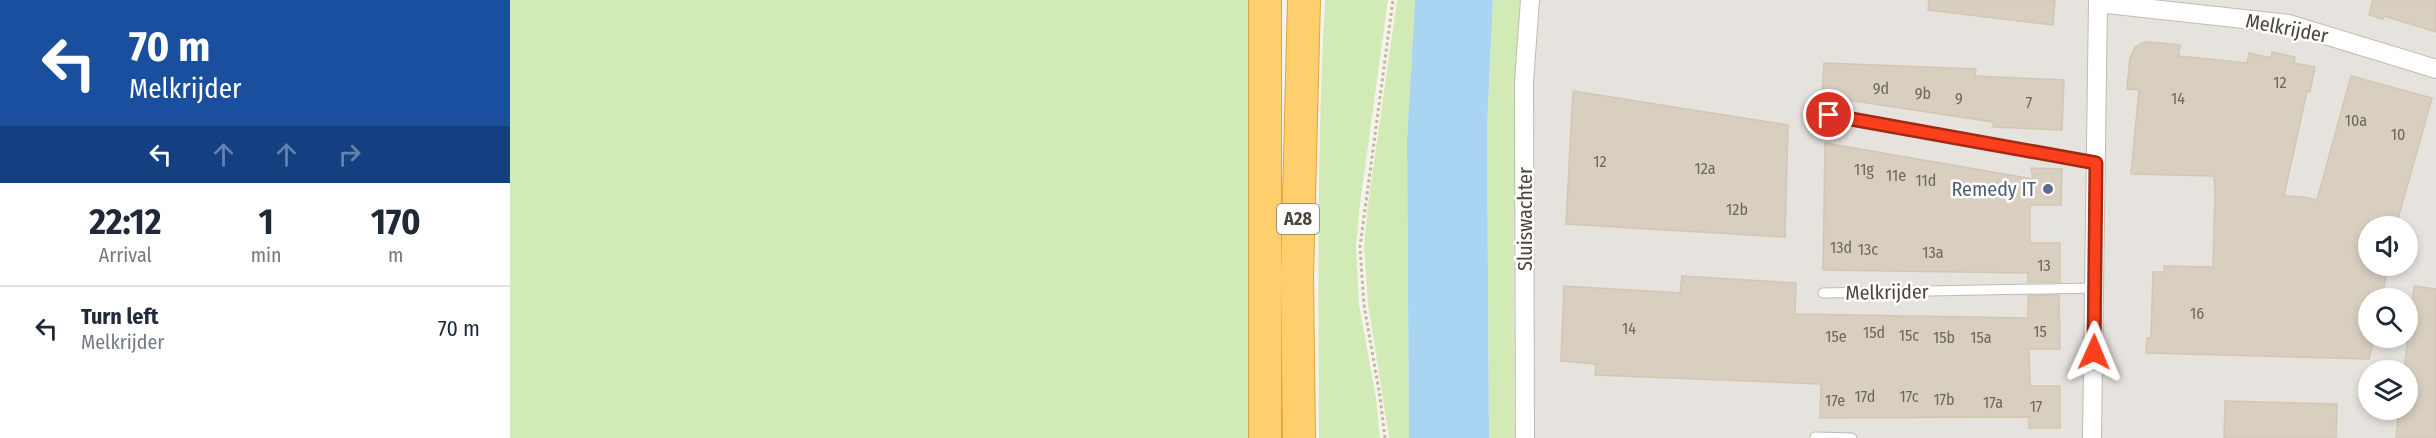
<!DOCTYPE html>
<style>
:root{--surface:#fff;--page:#f2f2f3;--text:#1f2937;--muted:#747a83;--line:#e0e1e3}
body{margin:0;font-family:"Fira Sans Condensed",sans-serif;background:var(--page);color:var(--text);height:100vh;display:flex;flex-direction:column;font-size:22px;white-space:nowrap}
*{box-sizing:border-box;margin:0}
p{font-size:20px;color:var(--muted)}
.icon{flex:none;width:33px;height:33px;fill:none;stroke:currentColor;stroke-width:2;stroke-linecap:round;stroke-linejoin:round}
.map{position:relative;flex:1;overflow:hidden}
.panel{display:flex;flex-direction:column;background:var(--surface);width:510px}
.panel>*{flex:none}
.hud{background:#1a4fa0;color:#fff;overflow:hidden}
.fabs{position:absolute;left:1848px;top:216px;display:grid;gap:12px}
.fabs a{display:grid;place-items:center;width:60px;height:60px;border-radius:50%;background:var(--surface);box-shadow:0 3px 9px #0003;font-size:30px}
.pin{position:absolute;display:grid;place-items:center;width:51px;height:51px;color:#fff;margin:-26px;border:3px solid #fff;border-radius:50%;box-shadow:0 2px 6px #0007}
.me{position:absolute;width:66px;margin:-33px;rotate:1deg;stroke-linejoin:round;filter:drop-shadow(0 0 4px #0008)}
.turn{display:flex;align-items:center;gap:21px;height:126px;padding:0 30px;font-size:27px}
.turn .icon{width:78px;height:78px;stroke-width:2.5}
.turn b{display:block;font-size:42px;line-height:51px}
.lanes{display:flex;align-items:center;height:57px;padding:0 30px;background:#0003;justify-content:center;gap:30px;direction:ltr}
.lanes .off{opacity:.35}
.eta{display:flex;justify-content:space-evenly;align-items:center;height:102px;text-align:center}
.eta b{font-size:36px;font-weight:700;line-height:42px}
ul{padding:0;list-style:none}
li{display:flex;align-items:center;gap:18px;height:84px;padding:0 30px;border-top:2px solid var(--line)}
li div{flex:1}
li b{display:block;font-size:22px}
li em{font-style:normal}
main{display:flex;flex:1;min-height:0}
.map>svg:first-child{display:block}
.industrial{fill:#e6e2dd;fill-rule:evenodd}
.green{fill:#d2eab5}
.parking{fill:#e5e3e0}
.water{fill:#a9d4f2}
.building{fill:#d8cfc1;stroke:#d3c7b4;stroke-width:1.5}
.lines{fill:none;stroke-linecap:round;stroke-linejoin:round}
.lane-casing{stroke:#c2bbae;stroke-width:11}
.street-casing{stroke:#c2bbae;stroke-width:20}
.highway-casing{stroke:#e0a43c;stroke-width:34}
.path{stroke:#c4b79f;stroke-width:3;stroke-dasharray:3 3;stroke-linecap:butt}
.lane{stroke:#fff;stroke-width:9}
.street{stroke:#fff;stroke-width:18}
.highway{stroke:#ffcf6e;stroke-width:32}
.route-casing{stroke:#a42913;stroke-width:15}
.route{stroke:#fc3f1d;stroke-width:10}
.service-dot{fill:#5c6f8a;stroke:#fff;stroke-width:2}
.labels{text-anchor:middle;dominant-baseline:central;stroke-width:5;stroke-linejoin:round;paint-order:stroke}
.number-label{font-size:16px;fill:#6e675b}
.shield{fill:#fff;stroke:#817c74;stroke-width:1.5}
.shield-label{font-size:18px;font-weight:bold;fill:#4b4439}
.street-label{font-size:20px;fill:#4b4439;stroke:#fff}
.service-label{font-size:20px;fill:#4e5e75;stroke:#fff;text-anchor:end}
</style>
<main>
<section class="panel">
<div class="hud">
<div class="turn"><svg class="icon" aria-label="left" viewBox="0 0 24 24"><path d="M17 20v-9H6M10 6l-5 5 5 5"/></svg><div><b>70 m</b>Melkrijder</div></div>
<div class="lanes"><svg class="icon" aria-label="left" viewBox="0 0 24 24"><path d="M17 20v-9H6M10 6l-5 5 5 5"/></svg><svg class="icon off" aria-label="ahead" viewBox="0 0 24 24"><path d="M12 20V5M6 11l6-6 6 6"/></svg><svg class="icon off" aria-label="ahead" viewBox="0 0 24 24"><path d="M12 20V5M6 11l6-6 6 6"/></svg><svg class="icon off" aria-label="right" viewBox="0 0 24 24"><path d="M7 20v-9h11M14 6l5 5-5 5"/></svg></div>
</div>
<div class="eta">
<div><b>22:12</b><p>Arrival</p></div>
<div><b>1</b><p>min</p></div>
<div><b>170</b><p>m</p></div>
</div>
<ul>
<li><svg class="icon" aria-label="left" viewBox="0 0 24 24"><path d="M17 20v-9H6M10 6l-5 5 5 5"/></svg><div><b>Turn left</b><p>Melkrijder</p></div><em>70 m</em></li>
</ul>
</section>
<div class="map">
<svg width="1926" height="438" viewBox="0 0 1926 438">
<rect width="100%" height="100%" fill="#f6f3ec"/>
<path class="industrial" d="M 1002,0 L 1926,0 L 1926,438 L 1001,438 ZM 1858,226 L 1898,226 L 1898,266 L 1858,266 ZM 1858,298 L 1898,298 L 1898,338 L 1858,338 ZM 1858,370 L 1898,370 L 1898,410 L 1858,410 Z"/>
<g class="green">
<path d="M 0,0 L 744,0 L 738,239 L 739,438 L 0,438 Z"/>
<path d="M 815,0 L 878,0 L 850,204 L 846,247 L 849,305 L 866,398 L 870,438 L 809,438 C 808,292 807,146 815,0 Z"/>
<path d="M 887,0 L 905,0 L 897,141 L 899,438 L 879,438 L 858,304 L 854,247 L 858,205 Z"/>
<path d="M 983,0 L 1011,0 L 1003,230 L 1004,438 L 979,438 L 977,127 Z"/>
</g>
<path class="parking" d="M 1554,171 L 1565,171 L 1564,240 L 1523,239 L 1524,210 L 1553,210 Z"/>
<path class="water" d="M 905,0 L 983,0 L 977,127 L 979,438 L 899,438 L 897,141 Z"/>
<g class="building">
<path d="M 1419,0 L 1545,0 L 1543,25 L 1418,10 Z"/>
<path d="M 1863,0 L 1926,0 L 1926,32 L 1874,16 L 1873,19 L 1859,15 Z"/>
<path d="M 1639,42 L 1670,45 L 1669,56 L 1737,63 L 1739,53 L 1761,58 L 1762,52 L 1785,57 L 1784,63 L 1805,67 L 1800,92 L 1797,91 L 1774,196 L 1793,197 L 1807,200 L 1841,76 L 1922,98 L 1886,226 L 1858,226 L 1858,266 L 1876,266 L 1875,269 L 1877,270 L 1872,298 L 1858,298 L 1858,338 L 1864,338 L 1859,359 L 1636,353 L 1637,338 L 1641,338 L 1643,272 L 1654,272 L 1654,266 L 1703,267 L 1705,195 L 1704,176 L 1621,174 L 1629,90 L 1617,89 L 1620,58 L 1625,47 L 1632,43 Z"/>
<path d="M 1314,63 L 1466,69 L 1465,76 L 1554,80 L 1552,130 L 1483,127 L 1483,122 L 1312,96 Z"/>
<path d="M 1063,91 L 1278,125 L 1275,237 L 1056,224 Z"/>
<path d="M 1315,143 L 1523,179 L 1521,168 L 1552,169 L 1551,205 L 1520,205 L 1520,243 L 1550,243 L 1550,282 L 1518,282 L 1518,273 L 1313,270 Z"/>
<path d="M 1172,276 L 1286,283 L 1285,314 L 1518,318 L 1518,296 L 1549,295 L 1550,349 L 1519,349 L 1520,386 L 1550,386 L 1550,428 L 1519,428 L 1519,417 L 1310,418 L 1311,384 L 1085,375 L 1086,364 L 1051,361 L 1054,286 L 1170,293 Z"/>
<path d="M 1904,286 L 1926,289 L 1926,438 L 1886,438 L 1889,410 L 1898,410 L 1898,370 L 1894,370 Z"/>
<path d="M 1715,401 L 1827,404 L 1826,438 L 1714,438 Z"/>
</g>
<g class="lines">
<g class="lane-casing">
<g id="lane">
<path d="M 1319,115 L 1586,163"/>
<path d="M 1313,293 L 1585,288"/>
<path d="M 1305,437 L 1342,438"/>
</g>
</g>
<g class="street-casing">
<g id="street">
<path d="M 1588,3 L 1779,24 L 1926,69"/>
<path d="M 1015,438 L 1014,82 L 1020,0"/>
<path d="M 1582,438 L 1588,0"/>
</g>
</g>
<g class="highway-casing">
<g id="highway">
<path d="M 755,438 L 755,0"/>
<path d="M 789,438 L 787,277 L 794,0"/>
</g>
</g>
<path class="path" d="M 875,438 L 870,397 L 854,305 L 850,247 L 883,0"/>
<use href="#lane" class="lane"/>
<use href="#street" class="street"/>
<use href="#highway" class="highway"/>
</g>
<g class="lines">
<g class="route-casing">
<path id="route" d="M 1319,115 L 1586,163 L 1584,352"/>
</g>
<use href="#route" class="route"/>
</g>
<circle class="service-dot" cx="1538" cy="189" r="6"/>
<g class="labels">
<g class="number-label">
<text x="1770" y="82">12</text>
<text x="1371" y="88">9d</text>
<text x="1413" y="93">9b</text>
<text x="1449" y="98">9</text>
<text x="1668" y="98">14</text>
<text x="1519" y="102">7</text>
<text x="1846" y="120">10a</text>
<text x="1888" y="134">10</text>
<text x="1090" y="161">12</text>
<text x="1195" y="168">12a</text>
<text x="1354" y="169">11g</text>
<text x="1386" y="175">11e</text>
<text x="1416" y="180">11d</text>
<text x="1227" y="209">12b</text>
<text x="1331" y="247">13d</text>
<text x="1358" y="249">13c</text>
<text x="1423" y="252">13a</text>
<text x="1534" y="265">13</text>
<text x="1687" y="313">16</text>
<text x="1119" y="328">14</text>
<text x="1530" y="331">15</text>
<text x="1364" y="332">15d</text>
<text x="1399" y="335">15c</text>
<text x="1326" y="336">15e</text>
<text x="1434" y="337">15b</text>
<text x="1471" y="337">15a</text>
<text x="1355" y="396">17d</text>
<text x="1399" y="396">17c</text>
<text x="1434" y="399">17b</text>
<text x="1325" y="400">17e</text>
<text x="1483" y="402">17a</text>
<text x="1526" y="406">17</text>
</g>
<rect class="shield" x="767" y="204" width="42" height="30" rx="4.5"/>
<g class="shield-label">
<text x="788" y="219">A28</text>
</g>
<g class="street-label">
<text transform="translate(1777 28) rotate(11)">Melkrijder</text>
<text transform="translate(1015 219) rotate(-90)">Sluiswachter</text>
<text transform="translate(1377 292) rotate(-1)">Melkrijder</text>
</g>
<g class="service-label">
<text x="1526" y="189">Remedy IT</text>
</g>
</g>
</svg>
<div class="fabs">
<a><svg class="icon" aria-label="sound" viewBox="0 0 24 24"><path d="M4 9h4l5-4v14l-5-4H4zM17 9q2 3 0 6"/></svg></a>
<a><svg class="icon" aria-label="search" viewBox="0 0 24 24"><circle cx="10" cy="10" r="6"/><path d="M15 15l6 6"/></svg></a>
<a><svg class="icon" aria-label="layers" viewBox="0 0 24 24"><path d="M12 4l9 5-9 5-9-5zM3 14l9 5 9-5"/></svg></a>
</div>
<div class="pin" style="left:1319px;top:115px;background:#d93025"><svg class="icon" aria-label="arrive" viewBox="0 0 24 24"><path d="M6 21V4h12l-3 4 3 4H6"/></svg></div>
<svg class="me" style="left:1584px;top:352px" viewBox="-20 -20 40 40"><path d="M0-17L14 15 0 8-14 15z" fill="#fc3f1d" stroke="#fff" stroke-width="4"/></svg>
</div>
</main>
